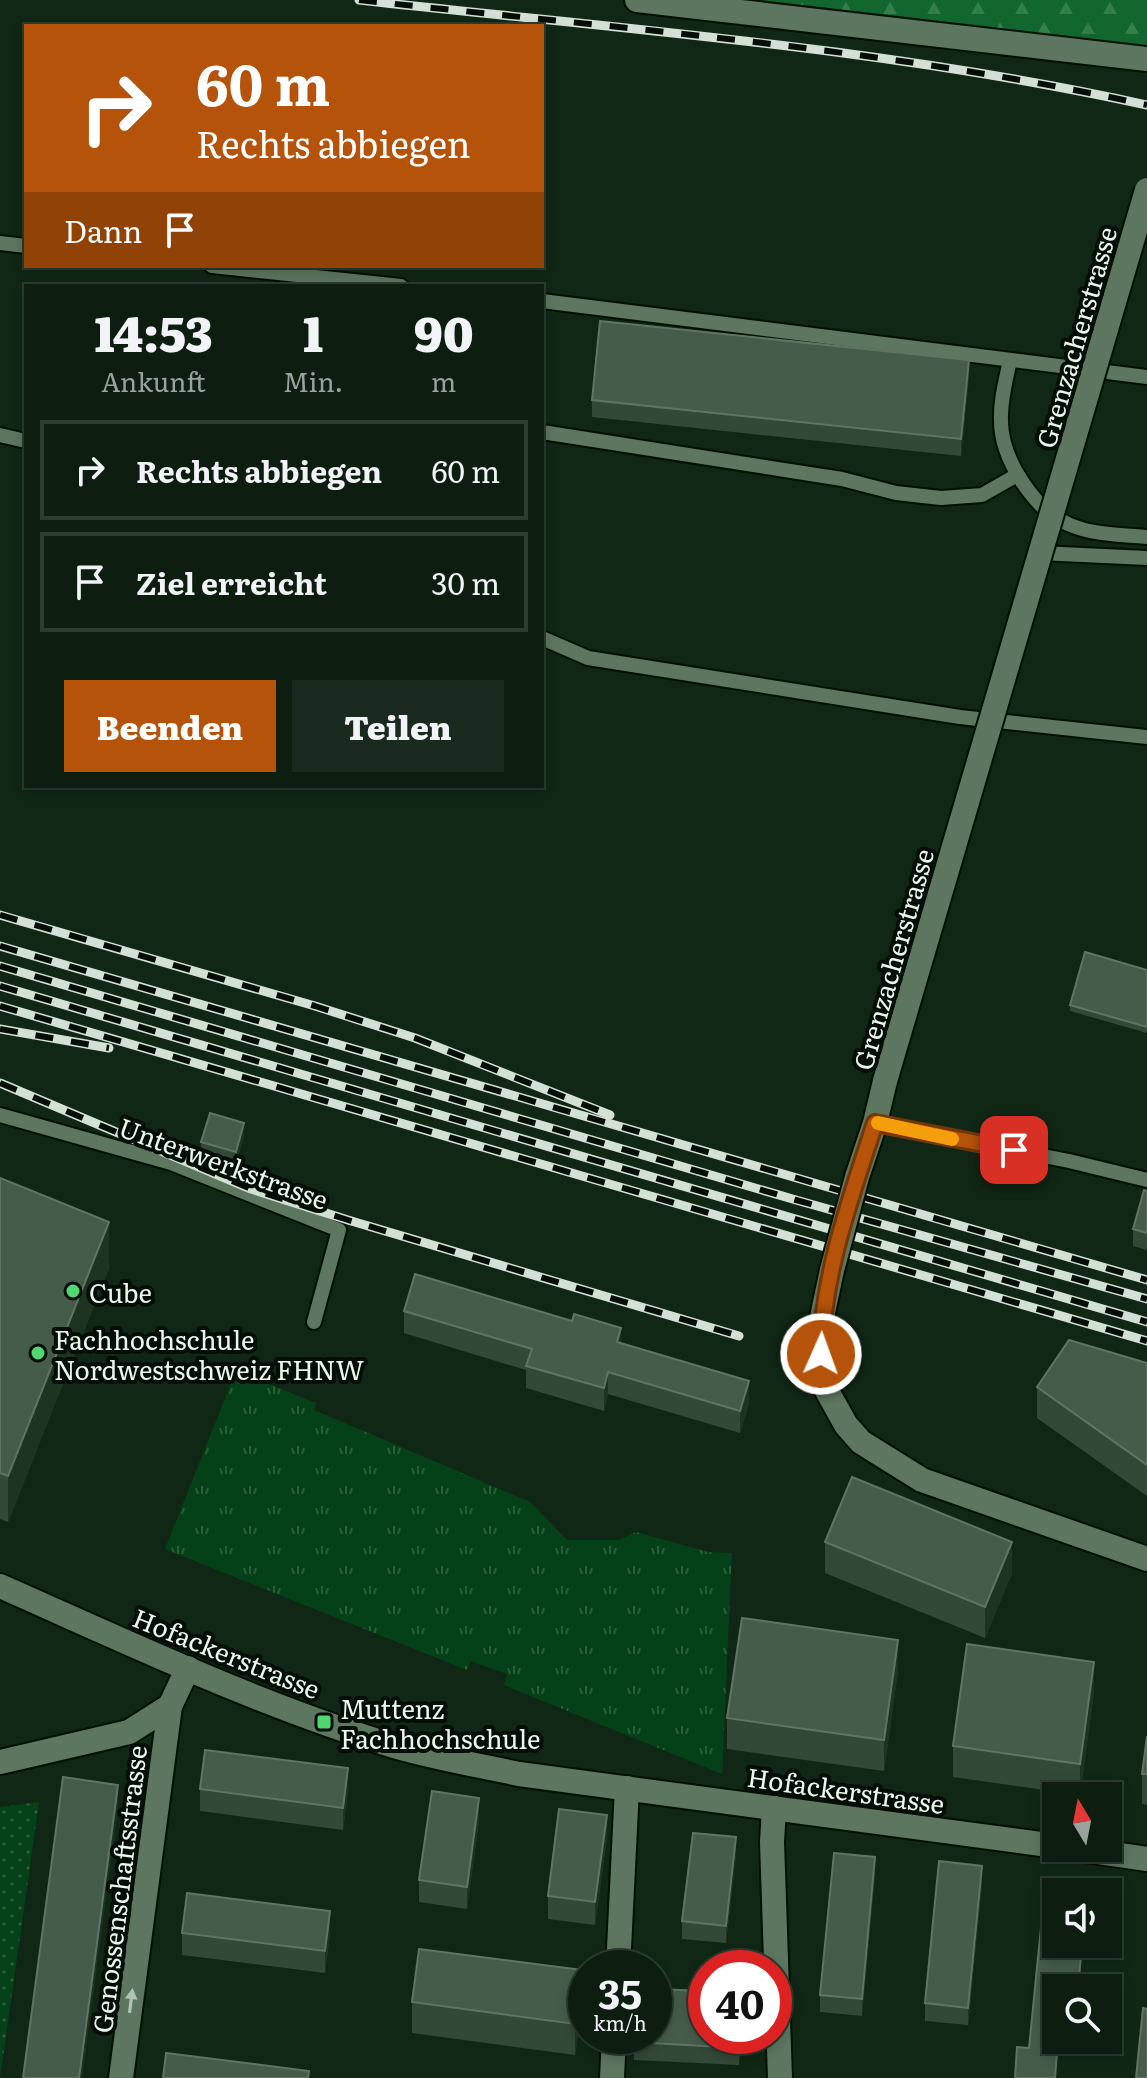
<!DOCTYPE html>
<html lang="de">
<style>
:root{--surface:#0d1d10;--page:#1b2a1e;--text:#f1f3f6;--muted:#9aa29f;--line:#2d3b30;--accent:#b45309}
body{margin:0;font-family:Literata,serif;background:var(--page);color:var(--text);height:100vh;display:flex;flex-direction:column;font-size:30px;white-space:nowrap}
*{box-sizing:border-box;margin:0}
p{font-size:26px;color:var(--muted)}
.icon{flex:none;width:44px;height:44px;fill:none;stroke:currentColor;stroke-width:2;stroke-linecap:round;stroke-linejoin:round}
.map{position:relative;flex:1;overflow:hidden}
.side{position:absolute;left:24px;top:284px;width:520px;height:504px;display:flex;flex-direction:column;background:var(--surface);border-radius:0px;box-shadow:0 4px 12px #0003,0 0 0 2px var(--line)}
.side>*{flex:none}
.top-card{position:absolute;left:24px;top:24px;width:520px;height:244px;border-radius:0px;box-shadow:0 4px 12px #0003,0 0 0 2px var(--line);background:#b45309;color:#fff;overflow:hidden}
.needle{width:52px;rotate:350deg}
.fabs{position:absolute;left:1042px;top:1782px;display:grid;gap:16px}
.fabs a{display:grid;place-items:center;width:80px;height:80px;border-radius:0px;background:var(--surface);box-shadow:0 4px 12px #0003,0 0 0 2px var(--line);font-size:40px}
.speed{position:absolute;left:568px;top:1950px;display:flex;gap:16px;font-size:40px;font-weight:700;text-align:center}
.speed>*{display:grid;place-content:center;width:104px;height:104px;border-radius:50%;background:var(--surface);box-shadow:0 4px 12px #0003,0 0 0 2px var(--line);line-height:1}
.speed small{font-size:20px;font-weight:400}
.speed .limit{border:12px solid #d22;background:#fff;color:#111}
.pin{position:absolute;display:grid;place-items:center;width:68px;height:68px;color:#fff;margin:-34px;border-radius:16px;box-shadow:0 4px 12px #0006}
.me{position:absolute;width:88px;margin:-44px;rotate:2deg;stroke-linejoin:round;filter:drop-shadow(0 0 6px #0008)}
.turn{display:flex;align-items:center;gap:28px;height:168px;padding:0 40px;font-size:36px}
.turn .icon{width:104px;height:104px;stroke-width:2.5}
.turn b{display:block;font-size:56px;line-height:68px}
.then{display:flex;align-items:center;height:76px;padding:0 40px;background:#0003;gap:16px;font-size:30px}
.eta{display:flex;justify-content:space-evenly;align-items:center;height:136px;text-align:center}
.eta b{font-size:48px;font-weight:800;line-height:56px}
.primary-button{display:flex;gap:16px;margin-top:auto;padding:16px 40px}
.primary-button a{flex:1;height:92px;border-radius:0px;background:var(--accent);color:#fff;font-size:32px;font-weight:800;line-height:92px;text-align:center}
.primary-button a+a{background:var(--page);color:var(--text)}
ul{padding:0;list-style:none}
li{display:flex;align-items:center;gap:24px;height:100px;margin:0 16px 12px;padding:0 24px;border:4px solid var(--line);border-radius:0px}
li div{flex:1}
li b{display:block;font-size:30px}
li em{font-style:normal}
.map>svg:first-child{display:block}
.grass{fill:url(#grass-dots)}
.forest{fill:url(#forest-firs)}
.park{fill:url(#park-tufts)}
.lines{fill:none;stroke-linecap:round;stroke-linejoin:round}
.service-casing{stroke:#001002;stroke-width:18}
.minor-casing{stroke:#001002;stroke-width:28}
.tertiary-casing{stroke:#001002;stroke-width:28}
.service{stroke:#5d7660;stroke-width:14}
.minor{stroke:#5d7660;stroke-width:24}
.tertiary{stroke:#5d7660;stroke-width:24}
.rail-casing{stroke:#d2e1d3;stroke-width:9}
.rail{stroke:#050e06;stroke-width:6;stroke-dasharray:18;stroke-linecap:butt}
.tertiary-bridge-casing{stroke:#001002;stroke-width:28;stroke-linecap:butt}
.tertiary-bridge{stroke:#5d7660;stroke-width:24}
.wall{fill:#334937}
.shaded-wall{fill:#1d3421}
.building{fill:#465c4a;stroke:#607463;stroke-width:2}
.oneway{fill:#b2c4b3}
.route-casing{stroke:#753606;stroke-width:20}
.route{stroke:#b45309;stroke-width:14}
.slow{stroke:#f59e0b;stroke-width:14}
.poi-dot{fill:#52d673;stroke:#050e06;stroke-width:3}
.labels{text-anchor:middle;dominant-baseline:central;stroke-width:8;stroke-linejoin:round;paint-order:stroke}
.street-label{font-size:26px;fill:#eaf8eb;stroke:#050e06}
.poi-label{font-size:26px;fill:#eaf8eb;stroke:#050e06;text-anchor:start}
</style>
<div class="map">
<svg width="1147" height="2078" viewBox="0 0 1147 2078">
<defs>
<pattern id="grass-dots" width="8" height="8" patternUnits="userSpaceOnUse" patternTransform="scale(2)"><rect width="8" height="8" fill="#044118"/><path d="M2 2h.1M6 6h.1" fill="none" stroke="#295d3a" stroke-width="1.8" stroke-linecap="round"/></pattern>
<pattern id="forest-firs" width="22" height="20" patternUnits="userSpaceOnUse" patternTransform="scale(2)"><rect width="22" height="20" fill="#11672d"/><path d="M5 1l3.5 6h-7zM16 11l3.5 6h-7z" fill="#347e4c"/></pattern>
<pattern id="park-tufts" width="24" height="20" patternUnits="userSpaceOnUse" patternTransform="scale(2)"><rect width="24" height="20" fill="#044118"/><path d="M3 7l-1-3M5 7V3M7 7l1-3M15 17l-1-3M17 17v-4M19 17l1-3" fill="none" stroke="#295d3a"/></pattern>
</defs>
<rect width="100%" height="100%" fill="#112715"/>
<path class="grass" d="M 39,1802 L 0,2078 L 0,1807 Z"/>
<path class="forest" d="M 637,0 L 1147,0 L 1147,59 Z"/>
<path class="park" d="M 236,1371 L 316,1403 L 314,1410 L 530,1502 L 567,1540 L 619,1540 L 636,1532 L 708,1552 L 732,1553 L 722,1774 L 504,1685 L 507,1674 L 471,1661 L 467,1670 L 165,1549 Z"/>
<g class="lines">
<g class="service-casing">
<g id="service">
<path d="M 0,243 L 26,246"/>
<path d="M 212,266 L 401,286"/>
<path d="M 542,301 L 1147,377"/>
<path d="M 1010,360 C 1006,380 1000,401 1001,421 C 1001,458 1034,510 1068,524 C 1092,535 1122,535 1147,537"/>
<path d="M 542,432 L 842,479 L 896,493 L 941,498 L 982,495 L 1017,475"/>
<path d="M 0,435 L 26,441"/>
<path d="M 1040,553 L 1147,558"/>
<path d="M 542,638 L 588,658 L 960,717 L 1147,737"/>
<path d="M 0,1115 L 171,1163 L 339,1230 L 314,1322"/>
<path d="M 875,1123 L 1069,1161 L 1147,1180"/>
</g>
</g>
<g class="minor-casing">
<g id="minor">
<path d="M 637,0 L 1147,59"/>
<path d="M 0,1762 L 129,1732 L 170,1706 L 188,1668"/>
<path d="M 774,1808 L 772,1842 L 780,2078"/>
<path d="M 618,1968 L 627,1788"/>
<path d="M 121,2078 L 170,1706"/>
<path d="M 612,2078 L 614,2036"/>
</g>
</g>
<g class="tertiary-casing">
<g id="tertiary">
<path d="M 857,1177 L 875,1123 L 885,1081"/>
<path d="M 832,1270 L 822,1317 L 821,1354 L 826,1389 L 846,1425 L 861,1442 L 922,1480 L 1147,1559"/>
<path d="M 0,1586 C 129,1643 259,1705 394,1746 C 435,1758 477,1765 519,1774 L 1056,1846"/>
<path d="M 1071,1848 L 1147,1859"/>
</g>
</g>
<use href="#service" class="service"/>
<use href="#minor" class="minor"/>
<use href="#tertiary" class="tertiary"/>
<g class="rail-casing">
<g id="rail">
<path d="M 359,0 C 622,29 888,48 1147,105"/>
<path d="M 0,915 L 315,1006 L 415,1038 L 610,1115"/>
<path d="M 0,946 L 1147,1280"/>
<path d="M 0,966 L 796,1200 L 1147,1299"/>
<path d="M 0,986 L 1147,1322"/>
<path d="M 0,1006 L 1147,1341"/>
<path d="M 0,1029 L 109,1048"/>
<path d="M 0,1083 L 251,1189 L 348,1220 L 739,1336"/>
</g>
</g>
<use href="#rail" class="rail"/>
<g class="tertiary-bridge-casing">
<g id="tertiary-bridge">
<path d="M 885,1081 L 1147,190"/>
<path d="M 832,1270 L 857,1177"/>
</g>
</g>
<use href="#tertiary-bridge" class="tertiary-bridge"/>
</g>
<g class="wall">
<path d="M 969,377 L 961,456 L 592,417 L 592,400 Z"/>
<path d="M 1147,970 L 1147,1033 L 1070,1011 L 1070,1005 Z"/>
<path d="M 244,1135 L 236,1164 L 201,1154 L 201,1142 Z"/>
<path d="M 0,1178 L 109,1268 L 8,1522 L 0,1519 Z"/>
<path d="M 1147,1191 L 1147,1250 L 1133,1246 L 1133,1229 Z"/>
<path d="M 404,1311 L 621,1343 L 749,1403 L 740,1433 L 608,1394 L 604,1411 L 526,1388 L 526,1370 L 404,1333 Z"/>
<path d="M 1147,1363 L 1147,1496 L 1037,1418 L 1037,1387 Z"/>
<path d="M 825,1542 L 1012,1573 L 985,1638 L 825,1573 Z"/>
<path d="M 898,1671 L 884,1771 L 727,1749 L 727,1718 Z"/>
<path d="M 1094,1692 L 1080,1795 L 953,1777 L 953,1746 Z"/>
<path d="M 1147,1736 L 1147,1805 L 1142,1804 L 1142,1774 Z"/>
<path d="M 200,1789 L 348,1790 L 343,1830 L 200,1811 Z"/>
<path d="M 479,1820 L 467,1909 L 419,1902 L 419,1880 Z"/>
<path d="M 607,1837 L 595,1925 L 548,1919 L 548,1896 Z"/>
<path d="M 736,1855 L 726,1943 L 682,1939 L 682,1921 Z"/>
<path d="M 875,1874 L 862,2016 L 820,2012 L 820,1995 Z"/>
<path d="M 982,1883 L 968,2025 L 925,2021 L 925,2003 Z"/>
<path d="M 182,1933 L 330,1933 L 325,1973 L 182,1955 Z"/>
<path d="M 583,2001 L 575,2055 L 412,2033 L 412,2002 Z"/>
<path d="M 634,2036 L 741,2036 L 739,2065 L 634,2060 Z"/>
</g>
<g class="shaded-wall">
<path d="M 969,360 L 969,377 L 961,456 L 961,439 Z"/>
<path d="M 244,1123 L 244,1135 L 236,1164 L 236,1152 Z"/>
<path d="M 109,1222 L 109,1268 L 8,1522 L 8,1476 Z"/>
<path d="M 621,1328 L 621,1350 L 617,1342 Z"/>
<path d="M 608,1372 L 608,1394 L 604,1411 L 604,1388 Z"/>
<path d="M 749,1381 L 749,1403 L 740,1433 L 740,1411 Z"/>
<path d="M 1012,1542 L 1012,1573 L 985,1638 L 985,1607 Z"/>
<path d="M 898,1640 L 898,1671 L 884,1771 L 884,1740 Z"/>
<path d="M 1094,1662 L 1094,1692 L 1080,1795 L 1080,1764 Z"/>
<path d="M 348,1768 L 348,1790 L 343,1830 L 343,1808 Z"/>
<path d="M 118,1785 L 118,1807 L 82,2078 L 79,2078 Z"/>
<path d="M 479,1798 L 479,1820 L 467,1909 L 467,1887 Z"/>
<path d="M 607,1815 L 607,1837 L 595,1925 L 595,1902 Z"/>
<path d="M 736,1837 L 736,1855 L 726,1943 L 726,1926 Z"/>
<path d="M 875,1857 L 875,1874 L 862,2016 L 862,1999 Z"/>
<path d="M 982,1866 L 982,1883 L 968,2025 L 968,2008 Z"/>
<path d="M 330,1911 L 330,1933 L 325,1973 L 325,1951 Z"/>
<path d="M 1082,1944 L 1083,1944 L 1079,1988 L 1078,1988 Z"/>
<path d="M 583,1970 L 583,2001 L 575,2055 L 575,2024 Z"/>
<path d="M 1058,2040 L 1059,2040 L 1056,2078 L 1055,2078 Z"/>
</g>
<g class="building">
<path d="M 600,321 L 969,360 L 961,439 L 592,400 Z"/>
<path d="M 1085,952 L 1147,970 L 1147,1027 L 1070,1005 Z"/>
<path d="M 210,1113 L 244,1123 L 236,1152 L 201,1142 Z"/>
<path d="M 0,1178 L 109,1222 L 8,1476 L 0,1473 Z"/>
<path d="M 1144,1190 L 1147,1191 L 1147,1233 L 1133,1229 Z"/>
<path d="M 415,1274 L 572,1321 L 574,1314 L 621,1328 L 617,1342 L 749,1381 L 740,1411 L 608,1372 L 604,1388 L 526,1366 L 532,1349 L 404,1311 Z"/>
<path d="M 1069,1340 L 1147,1363 L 1147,1465 L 1037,1387 Z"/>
<path d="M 852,1477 L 1012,1542 L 985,1607 L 825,1542 Z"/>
<path d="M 742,1618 L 898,1640 L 884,1740 L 727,1718 Z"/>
<path d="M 967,1644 L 1094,1662 L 1080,1764 L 953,1746 Z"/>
<path d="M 1147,1736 L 1147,1774 L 1142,1774 Z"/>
<path d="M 205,1750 L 348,1768 L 343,1808 L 200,1789 Z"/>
<path d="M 63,1777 L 118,1785 L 79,2078 L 23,2078 Z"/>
<path d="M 432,1791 L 479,1798 L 467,1887 L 419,1880 Z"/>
<path d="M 559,1809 L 607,1815 L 595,1902 L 548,1896 Z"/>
<path d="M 693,1833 L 736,1837 L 726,1926 L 682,1921 Z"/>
<path d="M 834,1853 L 875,1857 L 862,1999 L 820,1995 Z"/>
<path d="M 939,1861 L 982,1866 L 968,2008 L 925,2003 Z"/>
<path d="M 1046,1877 L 1088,1882 L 1087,1892 L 1056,1892 L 1056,1944 L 1082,1944 L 1078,1988 L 1056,1988 L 1056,2040 L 1058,2040 L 1055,2078 L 1015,2078 L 1017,2047 L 1029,2048 Z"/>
<path d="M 187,1893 L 330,1911 L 325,1951 L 182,1933 Z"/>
<path d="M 419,1949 L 583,1970 L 575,2024 L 412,2002 Z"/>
<path d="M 654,1989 L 706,1991 L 706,2036 L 740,2036 L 739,2048 L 634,2042 L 634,2036 L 654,2036 Z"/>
<path d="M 1143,2008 L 1147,2009 L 1147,2078 L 1136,2078 Z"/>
<path d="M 166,2053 L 309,2071 L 308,2078 L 163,2078 Z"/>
</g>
<defs><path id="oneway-solid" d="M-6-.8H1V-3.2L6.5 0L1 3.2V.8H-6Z" transform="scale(2)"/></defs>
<use class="oneway" href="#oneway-solid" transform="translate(131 2001) rotate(-83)"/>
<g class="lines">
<g class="route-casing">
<path id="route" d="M 821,1354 C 822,1276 851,1197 875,1123 L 1014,1150"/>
</g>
<use href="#route" class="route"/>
<path class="slow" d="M 878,1123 L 952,1139"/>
</g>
<g class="poi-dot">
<circle cx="73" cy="1291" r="8"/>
<circle cx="38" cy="1353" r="8"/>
<rect x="316" y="1714" width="16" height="16" rx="4"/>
</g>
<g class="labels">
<g class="street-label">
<text transform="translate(1075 337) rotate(-74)">Grenzacherstrasse</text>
<text transform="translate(892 959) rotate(-74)">Grenzacherstrasse</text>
<text transform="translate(224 1162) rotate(20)">Unterwerkstrasse</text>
<text transform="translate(227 1652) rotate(22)">Hofackerstrasse</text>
<text transform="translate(846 1789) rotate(8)">Hofackerstrasse</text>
<text transform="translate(118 1889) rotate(-83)">Genossenschaftsstrasse</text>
</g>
<g class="poi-label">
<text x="89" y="1291">Cube</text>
<text x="54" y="1338">Fachhochschule<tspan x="54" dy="30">Nordwestschweiz FHNW</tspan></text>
<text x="340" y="1707">Muttenz<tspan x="340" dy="30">Fachhochschule</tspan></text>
</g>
</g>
</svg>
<div class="fabs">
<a><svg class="needle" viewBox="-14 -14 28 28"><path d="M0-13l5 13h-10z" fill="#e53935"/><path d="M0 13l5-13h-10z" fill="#9aa29f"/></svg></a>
<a><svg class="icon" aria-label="sound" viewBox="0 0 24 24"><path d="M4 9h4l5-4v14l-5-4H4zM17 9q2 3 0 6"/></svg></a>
<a><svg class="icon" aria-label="search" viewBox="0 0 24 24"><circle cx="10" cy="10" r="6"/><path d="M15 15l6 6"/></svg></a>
</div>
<div class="speed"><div>35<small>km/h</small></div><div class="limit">40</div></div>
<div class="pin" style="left:1014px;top:1150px;background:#d93025"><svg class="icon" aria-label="arrive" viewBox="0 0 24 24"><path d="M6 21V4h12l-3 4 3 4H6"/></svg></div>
<svg class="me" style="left:821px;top:1354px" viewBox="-20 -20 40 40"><circle r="17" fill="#b45309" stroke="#fff" stroke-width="3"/><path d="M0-11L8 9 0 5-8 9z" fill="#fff"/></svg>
<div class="top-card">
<div class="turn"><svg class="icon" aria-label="right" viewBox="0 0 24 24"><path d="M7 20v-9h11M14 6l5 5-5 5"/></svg><div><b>60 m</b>Rechts abbiegen</div></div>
<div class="then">Dann<svg class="icon" aria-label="arrive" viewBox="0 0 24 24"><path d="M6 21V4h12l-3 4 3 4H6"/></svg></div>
</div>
<section class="side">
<div class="eta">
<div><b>14:53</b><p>Ankunft</p></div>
<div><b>1</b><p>Min.</p></div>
<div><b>90</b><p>m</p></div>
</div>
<ul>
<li><svg class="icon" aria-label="right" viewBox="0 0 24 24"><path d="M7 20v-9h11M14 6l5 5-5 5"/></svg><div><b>Rechts abbiegen</b></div><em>60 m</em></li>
<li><svg class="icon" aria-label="arrive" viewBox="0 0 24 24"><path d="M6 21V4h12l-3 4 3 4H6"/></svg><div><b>Ziel erreicht</b></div><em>30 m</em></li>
</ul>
<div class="primary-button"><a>Beenden</a><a>Teilen</a></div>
</section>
</div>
